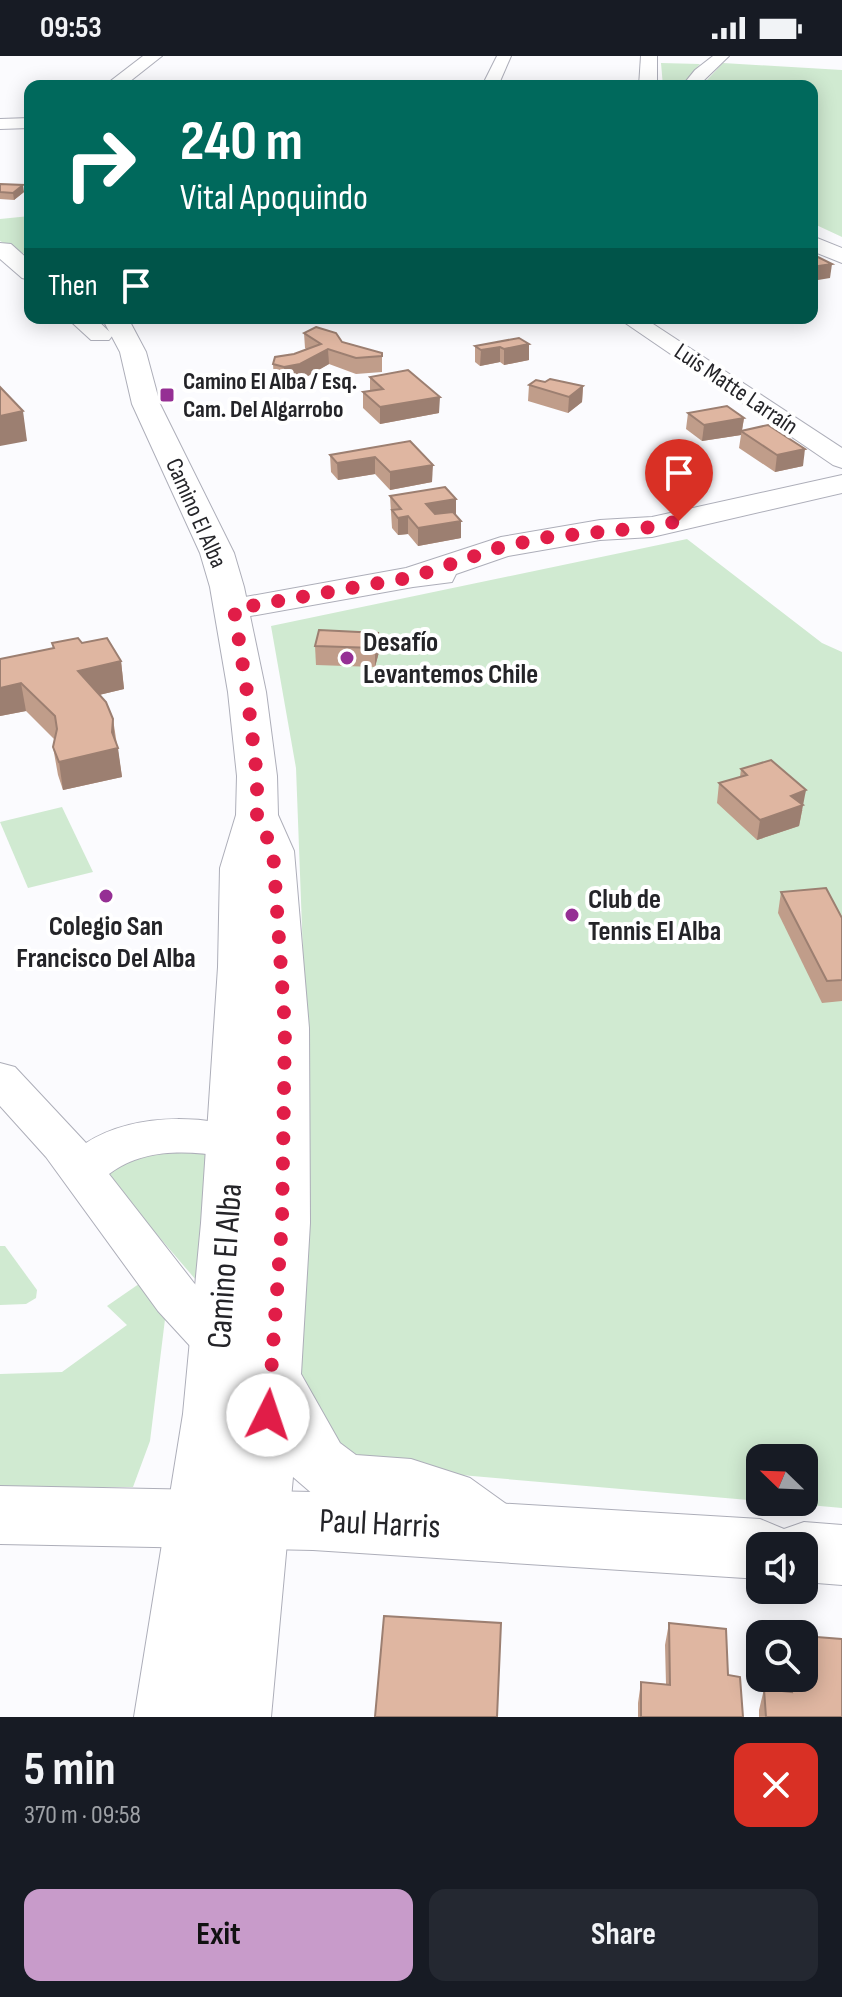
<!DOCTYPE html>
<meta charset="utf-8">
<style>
:root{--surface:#171b24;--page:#242831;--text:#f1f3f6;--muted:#9ea1a6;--accent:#c89bca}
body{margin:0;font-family:"Sofia Sans Condensed",sans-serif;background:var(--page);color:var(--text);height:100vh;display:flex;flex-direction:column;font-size:30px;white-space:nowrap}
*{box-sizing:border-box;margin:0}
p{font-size:26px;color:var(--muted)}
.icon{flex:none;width:44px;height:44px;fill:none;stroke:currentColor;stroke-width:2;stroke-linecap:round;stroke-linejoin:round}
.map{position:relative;height:1661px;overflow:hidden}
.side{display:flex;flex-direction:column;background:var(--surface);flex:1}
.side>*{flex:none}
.hud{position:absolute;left:24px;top:24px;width:794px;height:244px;border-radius:16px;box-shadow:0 4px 20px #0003;background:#00695c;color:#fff;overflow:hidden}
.needle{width:52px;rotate:293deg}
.buttons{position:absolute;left:746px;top:1388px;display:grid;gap:16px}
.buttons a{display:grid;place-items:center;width:72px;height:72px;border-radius:16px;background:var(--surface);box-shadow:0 4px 20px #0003;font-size:40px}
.pin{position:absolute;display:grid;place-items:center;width:68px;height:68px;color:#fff;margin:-82px -34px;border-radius:50% 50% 50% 0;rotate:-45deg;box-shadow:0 0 8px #0007}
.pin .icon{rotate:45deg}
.me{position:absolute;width:88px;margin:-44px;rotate:4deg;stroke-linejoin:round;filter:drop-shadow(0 0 6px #0008)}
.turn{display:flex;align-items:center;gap:28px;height:168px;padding:0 24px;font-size:36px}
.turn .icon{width:104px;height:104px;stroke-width:2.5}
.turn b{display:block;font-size:56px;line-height:68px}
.then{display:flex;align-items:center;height:76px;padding:0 24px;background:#0003;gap:16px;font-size:30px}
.round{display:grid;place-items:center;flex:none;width:84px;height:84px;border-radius:16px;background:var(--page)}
.summary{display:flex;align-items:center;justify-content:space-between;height:136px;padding:0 24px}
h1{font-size:48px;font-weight:700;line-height:60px}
.button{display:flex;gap:16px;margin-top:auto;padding:16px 24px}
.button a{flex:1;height:92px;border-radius:16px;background:var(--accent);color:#111;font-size:32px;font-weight:700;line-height:92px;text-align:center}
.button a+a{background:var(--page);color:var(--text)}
.status{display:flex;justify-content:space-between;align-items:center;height:56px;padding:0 40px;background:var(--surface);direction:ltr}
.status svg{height:22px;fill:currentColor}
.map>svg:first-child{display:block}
.green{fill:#d0ead1}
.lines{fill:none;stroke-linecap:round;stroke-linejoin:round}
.minor-casing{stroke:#adaeb9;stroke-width:2}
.tertiary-casing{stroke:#adaeb9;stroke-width:2}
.secondary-casing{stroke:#adaeb9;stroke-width:2}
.minor{fill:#fff;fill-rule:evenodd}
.tertiary{fill:#fff;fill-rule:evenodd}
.secondary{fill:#fff;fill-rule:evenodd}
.wall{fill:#c09d8a}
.shaded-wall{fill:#9c7f71}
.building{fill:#dfb6a1;stroke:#9c7f71;stroke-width:2}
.route{stroke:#e11d48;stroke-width:14;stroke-dasharray:0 25.2}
.poi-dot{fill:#952f94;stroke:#fff;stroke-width:3}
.labels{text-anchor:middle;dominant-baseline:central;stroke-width:8;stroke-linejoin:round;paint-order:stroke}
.far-poi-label{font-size:24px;font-weight:bold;fill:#242428;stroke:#fff;text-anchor:start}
.far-street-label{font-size:24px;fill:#242428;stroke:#fff}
.poi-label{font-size:28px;font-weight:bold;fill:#242428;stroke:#fff;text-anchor:start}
.near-street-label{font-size:34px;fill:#242428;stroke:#fff}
</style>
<div class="status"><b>09:53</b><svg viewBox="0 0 49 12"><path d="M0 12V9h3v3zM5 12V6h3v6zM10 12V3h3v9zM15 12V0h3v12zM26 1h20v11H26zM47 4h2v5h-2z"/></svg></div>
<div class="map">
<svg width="842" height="1661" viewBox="0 0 842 1661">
<rect width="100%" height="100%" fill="#fbfbfe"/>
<g class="green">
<path d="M 661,7 L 700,8 L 681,30 L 663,30 Z"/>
<path d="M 723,7 L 842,14 L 842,181 L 812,167 L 812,30 L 706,30 L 707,24 Z"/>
<path d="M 30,160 L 30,201 L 0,185 L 0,163 Z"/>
<path d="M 687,483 L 822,587 L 842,596 L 842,1452 L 776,1446 L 804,1446 L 804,1402 L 760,1402 L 760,1445 L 299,1405 L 306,977 L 296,712 L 271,570 Z"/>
<path d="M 62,751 L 93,816 L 28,832 L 0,766 Z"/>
<path d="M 146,1089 L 214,1099 L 196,1224 L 105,1118 Z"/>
<path d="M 0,1190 L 5,1190 L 37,1234 L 36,1242 L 26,1248 L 0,1249 Z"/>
<path d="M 149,1221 L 167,1247 L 150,1385 L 133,1431 L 0,1431 L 0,1318 L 62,1316 L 127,1269 L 107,1250 Z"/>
</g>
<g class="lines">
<g class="minor-casing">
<g id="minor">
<path d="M 497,0 L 511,0 L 498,30 L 482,30 Z"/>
<path d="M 713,0 L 729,0 L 698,30 L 682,30 L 695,14 Z"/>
<path d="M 30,62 L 30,72 L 0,73 L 0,63 Z"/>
<path d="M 618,262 L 644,262 L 842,392 L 842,412 L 833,409 Z"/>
<path d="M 0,1007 L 15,1011 L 86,1087 C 138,1054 216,1058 271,1082 L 278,1094 L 271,1106 C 248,1113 244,1104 223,1100 C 184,1094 142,1093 109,1118 L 194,1227 L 238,1273 L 245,1288 L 238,1303 L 220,1309 L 202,1303 L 158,1255 L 46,1101 L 0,1050 Z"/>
</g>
</g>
<g class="tertiary-casing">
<g id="tertiary">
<path d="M 0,187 L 11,188 L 30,205 L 30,224 L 22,222 L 0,203 Z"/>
<path d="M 67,262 L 95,262 L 113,279 L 109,284 L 91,284 Z"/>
<path d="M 842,419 L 842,437 L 652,481 L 600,484 L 508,500 L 456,518 L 452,526 L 413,531 L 234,563 L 222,560 L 217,553 L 222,546 L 234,543 L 406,512 L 501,481 L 600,464 L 652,461 Z"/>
<path d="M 0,1430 L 313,1436 L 760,1463 L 784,1473 L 804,1466 L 842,1469 L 842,1529 L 804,1526 L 804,1490 L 760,1490 L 760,1523 L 313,1494 L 0,1488 Z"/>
</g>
</g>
<g class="secondary-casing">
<g id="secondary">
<path d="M 143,0 L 162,0 L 124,30 L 104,30 Z"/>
<path d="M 641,0 L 657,0 L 657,30 L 639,30 Z"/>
<path d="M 812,180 L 842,192 L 842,207 L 812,195 Z"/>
<path d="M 102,262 L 128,262 L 146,296 L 160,348 L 234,497 L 244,531 L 266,636 L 277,720 L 278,759 L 294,795 L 309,972 L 310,1167 L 301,1318 L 340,1387 L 356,1399 L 411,1403 L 470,1422 L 513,1453 L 523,1474 L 513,1495 L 490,1504 L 467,1495 L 427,1464 L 411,1459 L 344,1454 L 322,1446 L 293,1421 L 271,1661 L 134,1661 L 183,1358 L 201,1167 L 218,911 L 220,812 L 236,759 L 237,720 L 228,636 L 210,531 L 200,497 L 132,348 L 120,296 Z"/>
</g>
</g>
<use href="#minor" class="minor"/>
<use href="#tertiary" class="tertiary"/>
<use href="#secondary" class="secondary"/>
</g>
<g class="wall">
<path d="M 0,128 L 24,136 L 14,144 L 0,143 Z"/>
<path d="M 304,277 L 342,286 L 382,300 L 382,316 L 356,318 L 329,308 L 301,324 L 285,327 L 274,324 L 273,308 L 294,298 L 307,294 L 305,292 Z"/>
<path d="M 519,282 L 529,304 L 504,309 L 500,306 L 480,310 L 475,306 L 475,290 Z"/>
<path d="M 370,321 L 439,357 L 380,368 L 363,352 L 363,336 L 370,335 Z"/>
<path d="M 545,326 L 583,330 L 582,346 L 568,357 L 528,345 L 529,329 Z"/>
<path d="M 688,357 L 744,362 L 742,375 L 803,410 L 775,416 L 739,392 L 741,379 L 702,385 L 686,373 Z"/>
<path d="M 410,385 L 432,426 L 390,434 L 375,418 L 338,424 L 331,416 L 330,399 Z"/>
<path d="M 390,440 L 456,443 L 456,459 L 461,482 L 418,490 L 408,478 L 398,479 L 392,472 Z"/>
<path d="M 378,577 L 379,596 L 375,611 L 316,609 L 315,590 Z"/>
<path d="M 52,587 L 82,587 L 121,605 L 124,633 L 99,639 L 113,663 L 122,721 L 63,734 L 58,719 L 53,691 L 55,684 L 26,655 L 0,660 L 0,603 L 53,592 Z"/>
<path d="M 741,713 L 803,755 L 802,755 L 799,770 L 757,784 L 717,747 L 719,727 L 740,721 Z"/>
<path d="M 781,836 L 842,862 L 842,945 L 822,947 L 778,857 Z"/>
<path d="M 669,1567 L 728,1619 L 743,1661 L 638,1661 L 638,1647 L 641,1626 L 666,1628 L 665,1589 Z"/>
<path d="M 783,1622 L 804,1622 L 842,1661 L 759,1661 L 759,1654 L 764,1633 L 784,1635 Z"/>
</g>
<g class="shaded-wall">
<path d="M 23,129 L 24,136 L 14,144 L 13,137 Z"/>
<path d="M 832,208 L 830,222 L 812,225 L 812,211 Z"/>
<path d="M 682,262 L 701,262 L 681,265 Z"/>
<path d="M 529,288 L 529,304 L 504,309 L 504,293 Z"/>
<path d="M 500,291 L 500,306 L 480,310 L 481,294 Z"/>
<path d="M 328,293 L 329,308 L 301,324 L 285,327 L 284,311 Z"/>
<path d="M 583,330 L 582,346 L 568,357 L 569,341 Z"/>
<path d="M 440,341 L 439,357 L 380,368 L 380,351 Z"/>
<path d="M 23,355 L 27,385 L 0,390 L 0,360 Z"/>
<path d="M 744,362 L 741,379 L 702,385 L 704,369 Z"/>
<path d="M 805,393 L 803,410 L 775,416 L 777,399 Z"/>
<path d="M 375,401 L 375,418 L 338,424 L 337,407 Z"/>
<path d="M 433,409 L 432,426 L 390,434 L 390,416 Z"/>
<path d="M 456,443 L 456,460 L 426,465 L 426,448 Z"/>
<path d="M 408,460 L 408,478 L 398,479 L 398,462 Z"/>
<path d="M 461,465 L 461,482 L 418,490 L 418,472 Z"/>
<path d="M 378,577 L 379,596 L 375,611 L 375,592 Z"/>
<path d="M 121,605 L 124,633 L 82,643 L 78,615 Z"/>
<path d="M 21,627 L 26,655 L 0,660 L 0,632 Z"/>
<path d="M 113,663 L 116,693 L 118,692 L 122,721 L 63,734 L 59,706 L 112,676 Z"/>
<path d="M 806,734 L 799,770 L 757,784 L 760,764 L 791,740 Z"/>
</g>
<g class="building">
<path d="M 0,128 L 23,129 L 13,137 L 0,136 Z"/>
<path d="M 812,198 L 832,208 L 812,211 Z"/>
<path d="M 316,271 L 336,277 L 342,286 L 382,297 L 382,300 L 356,302 L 328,293 L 300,308 L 284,311 L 273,308 L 275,301 L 294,298 L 321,288 L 304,277 Z"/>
<path d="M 519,282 L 529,288 L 504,293 L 500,291 L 481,294 L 475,290 Z"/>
<path d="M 408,314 L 440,341 L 380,351 L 363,336 L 383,333 L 370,321 Z"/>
<path d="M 550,323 L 583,330 L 569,341 L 529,329 L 536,324 L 545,326 Z"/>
<path d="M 0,331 L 23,355 L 0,360 Z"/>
<path d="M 727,350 L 744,362 L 704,369 L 688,357 Z"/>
<path d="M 768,369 L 805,393 L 777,399 L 741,375 Z"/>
<path d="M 410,385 L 433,409 L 390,416 L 375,401 L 337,407 L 330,399 Z"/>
<path d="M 445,431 L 456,443 L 426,448 L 435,458 L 453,456 L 461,465 L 418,472 L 408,460 L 398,462 L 392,454 L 401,453 L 390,440 Z"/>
<path d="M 319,574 L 378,577 L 375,592 L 315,590 Z"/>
<path d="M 78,582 L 82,587 L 107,582 L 121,605 L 78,615 L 106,646 L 113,663 L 112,676 L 118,692 L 59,706 L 53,691 L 57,673 L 55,660 L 21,627 L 0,632 L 0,603 L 54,592 L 52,587 Z"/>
<path d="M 771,704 L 806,734 L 791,740 L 803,749 L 760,764 L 719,727 L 747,719 L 741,713 Z"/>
<path d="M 826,832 L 842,862 L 842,924 L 827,925 L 781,836 Z"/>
<path d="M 384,1560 L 501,1567 L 497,1661 L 375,1661 Z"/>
<path d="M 669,1567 L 726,1573 L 728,1619 L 740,1621 L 743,1661 L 641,1661 L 641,1626 L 670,1629 Z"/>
<path d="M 804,1580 L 842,1583 L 842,1661 L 766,1661 L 764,1633 L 792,1636 L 790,1622 L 804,1622 Z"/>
</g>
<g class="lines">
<path class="route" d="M 268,1359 L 282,1167 L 285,972 L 273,795 L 257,759 L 257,720 L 247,636 L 234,553 L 413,521 L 501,491 L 549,481 L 652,471 L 679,465"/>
</g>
<g class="poi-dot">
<rect x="159" y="331" width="16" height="16" rx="4"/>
<circle cx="347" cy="602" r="8"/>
<circle cx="106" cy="840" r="8"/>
<circle cx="572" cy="859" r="8"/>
</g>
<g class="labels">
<g class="far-poi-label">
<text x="183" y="325">Camino El Alba / Esq.<tspan x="183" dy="28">Cam. Del Algarrobo</tspan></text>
</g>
<g class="far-street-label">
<text transform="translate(736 333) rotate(34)">Luis Matte Larraín</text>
<text transform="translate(196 457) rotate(66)">Camino El Alba</text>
</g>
<g class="poi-label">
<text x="363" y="586">Desafío<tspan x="363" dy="32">Levantemos Chile</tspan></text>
<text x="588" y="843">Club de<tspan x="588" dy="32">Tennis El Alba</tspan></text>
<text x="106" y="870" text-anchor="middle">Colegio San<tspan x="106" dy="32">Francisco Del Alba</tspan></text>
</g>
<g class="near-street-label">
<text transform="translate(225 1210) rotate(-86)">Camino El Alba</text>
<text transform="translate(380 1468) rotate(3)">Paul Harris</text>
</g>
</g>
</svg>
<div class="buttons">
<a><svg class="needle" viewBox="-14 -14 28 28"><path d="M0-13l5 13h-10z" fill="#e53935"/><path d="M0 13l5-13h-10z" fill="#9ea1a6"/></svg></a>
<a><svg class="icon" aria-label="sound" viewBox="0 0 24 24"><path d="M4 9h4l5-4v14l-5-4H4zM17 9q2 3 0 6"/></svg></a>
<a><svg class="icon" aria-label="search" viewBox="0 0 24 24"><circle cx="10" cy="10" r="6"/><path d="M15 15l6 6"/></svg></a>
</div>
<div class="pin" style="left:679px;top:465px;background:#d93025"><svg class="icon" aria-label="arrive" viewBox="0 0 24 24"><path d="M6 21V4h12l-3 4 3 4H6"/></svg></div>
<svg class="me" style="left:268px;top:1359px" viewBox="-20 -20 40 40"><circle r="19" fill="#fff"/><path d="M0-13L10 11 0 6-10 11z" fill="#e11d48"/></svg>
<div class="hud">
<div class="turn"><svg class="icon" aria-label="right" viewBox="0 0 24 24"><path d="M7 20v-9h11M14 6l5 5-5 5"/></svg><div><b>240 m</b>Vital Apoquindo</div></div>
<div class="then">Then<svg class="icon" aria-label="arrive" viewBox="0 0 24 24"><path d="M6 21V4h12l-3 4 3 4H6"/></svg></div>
</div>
</div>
<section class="side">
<div class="summary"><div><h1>5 min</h1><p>370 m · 09:58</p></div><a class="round" style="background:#d93025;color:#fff"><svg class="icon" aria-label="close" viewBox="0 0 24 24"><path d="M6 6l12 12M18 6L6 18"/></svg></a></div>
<div class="button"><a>Exit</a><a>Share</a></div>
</section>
